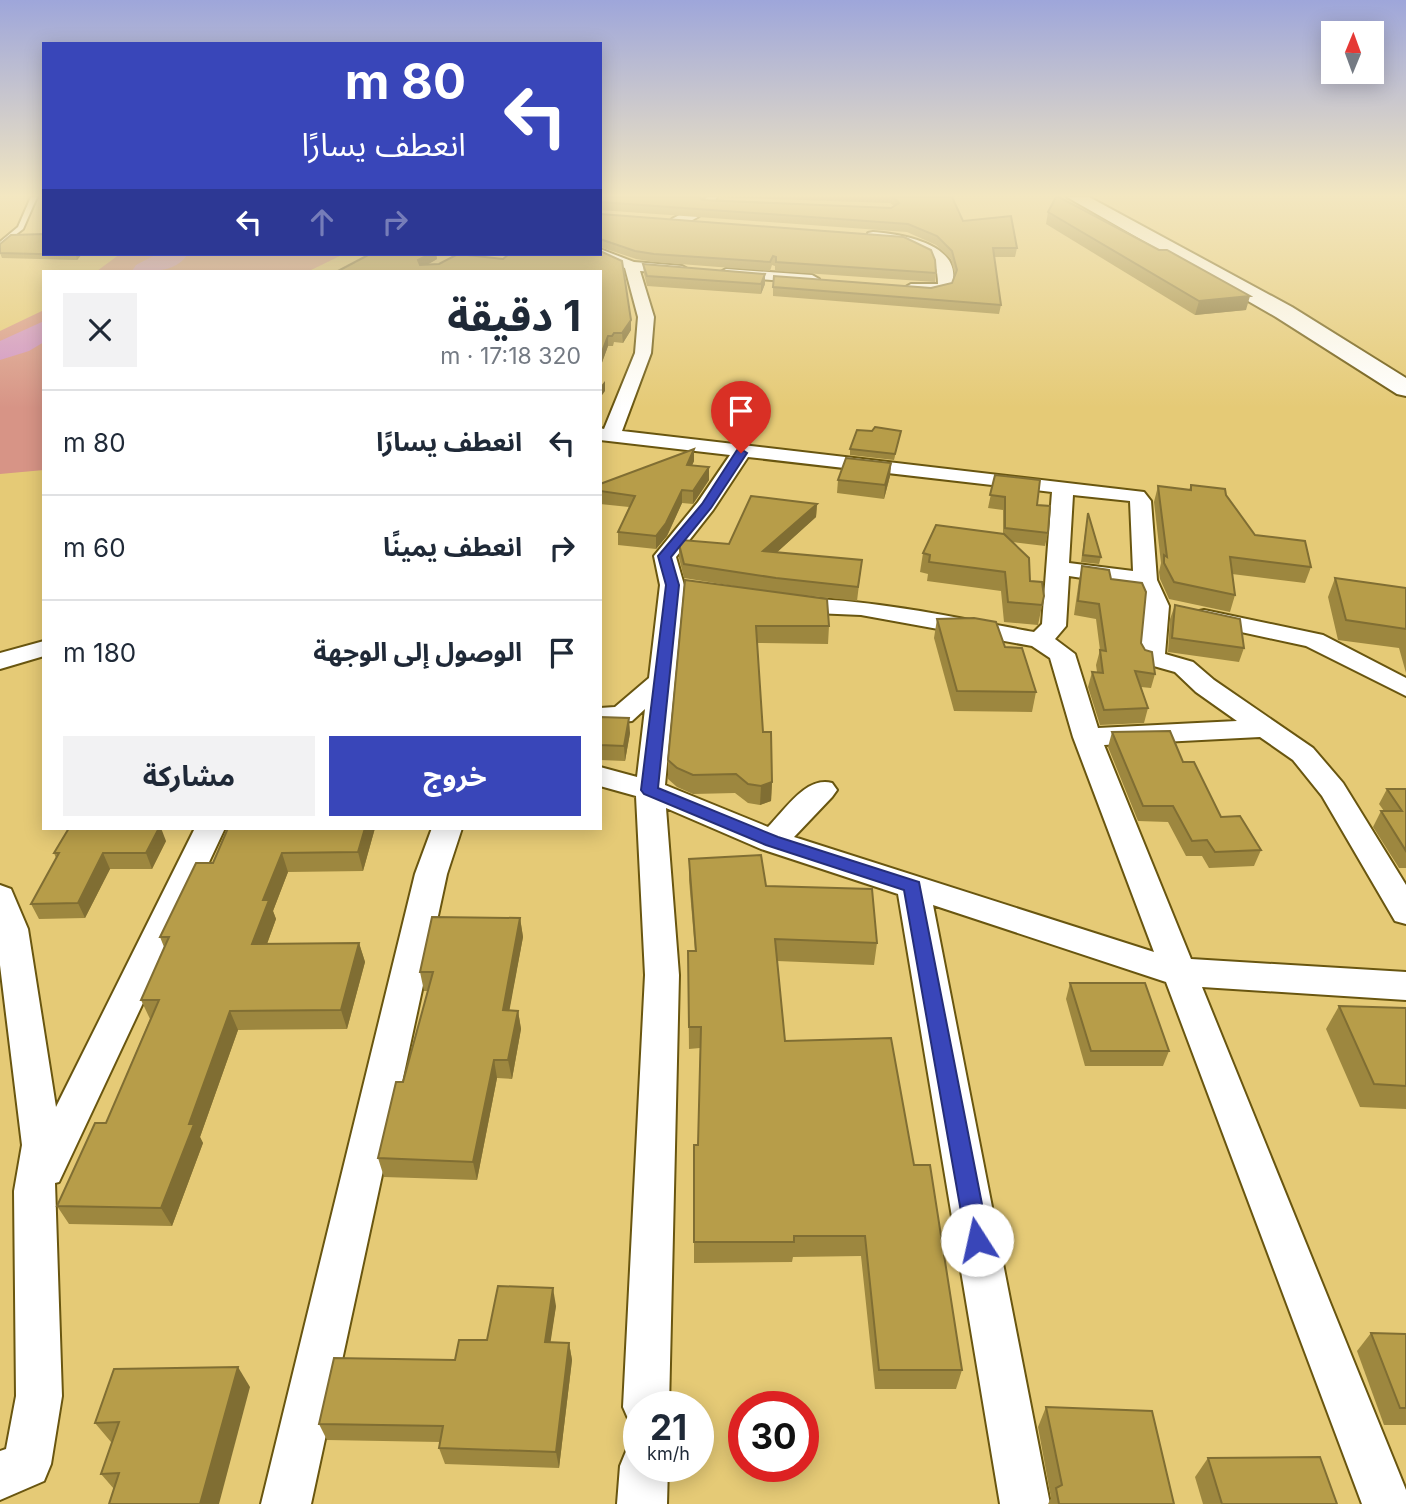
<!DOCTYPE html>
<html lang="ar">
<meta charset="utf-8">
<style>
:root{--surface:#fff;--page:#f2f2f3;--text:#1f2937;--muted:#747a83;--line:#e0e1e3;--accent:#3946b9}
body{margin:0;font-family:Inter,"Noto Sans Arabic",sans-serif;background:var(--page);color:var(--text);direction:rtl;height:100vh;display:flex;flex-direction:column;font-size:26px;white-space:nowrap}
*{box-sizing:border-box;margin:0}
p{font-size:23px;color:var(--muted)}
.icon{flex:none;width:38px;height:38px;fill:none;stroke:currentColor;stroke-width:2;stroke-linecap:round;stroke-linejoin:round}
.map{position:relative;flex:1;overflow:hidden;direction:ltr}
.details{position:absolute;left:42px;top:270px;width:560px;height:560px;display:flex;flex-direction:column;background:var(--surface);border-radius:0px;box-shadow:0 4px 18px #0003;direction:rtl}
.details>*{flex:none}
.hud{position:absolute;left:42px;top:42px;width:560px;height:214px;border-radius:0px;box-shadow:0 4px 18px #0003;direction:rtl;background:#3946b9;color:#fff;overflow:hidden}
.needle{width:46px;rotate:1deg}
.tools{position:absolute;left:1321px;top:21px;display:grid;gap:14px}
.tools a{display:grid;place-items:center;width:63px;height:63px;border-radius:0px;background:var(--surface);box-shadow:0 4px 18px #0003;font-size:35px}
.speed{position:absolute;left:623px;top:1391px;display:flex;gap:14px;font-size:35px;font-weight:700;text-align:center}
.speed>*{display:grid;place-content:center;width:91px;height:91px;border-radius:50%;background:var(--surface);box-shadow:0 4px 18px #0003;line-height:1}
.speed small{font-size:18px;font-weight:400}
.speed .limit{border:10px solid #d22;background:#fff;color:#111}
.pin{position:absolute;display:grid;place-items:center;width:60px;height:60px;color:#fff;margin:-72px -30px;border-radius:50% 50% 50% 0;rotate:-45deg;box-shadow:0 0 7px #0007}
.pin .icon{rotate:45deg}
.me{position:absolute;width:77px;margin:-38px;rotate:350deg;stroke-linejoin:round;filter:drop-shadow(0 0 5px #0008)}
.turn{display:flex;align-items:center;gap:24px;height:147px;padding:0 21px;font-size:32px}
.turn .icon{width:91px;height:91px;stroke-width:2.5}
.turn b{display:block;font-size:49px;line-height:60px}
.lanes{display:flex;align-items:center;height:66px;padding:0 21px;background:#0003;justify-content:center;gap:35px;direction:ltr}
.lanes .off{opacity:.35}
.round{display:grid;place-items:center;flex:none;width:74px;height:74px;border-radius:0px;background:var(--page)}
.overview{display:flex;align-items:center;justify-content:space-between;height:119px;padding:0 21px}
h1{font-size:42px;font-weight:700;line-height:52px}
.action{display:flex;gap:14px;margin-top:auto;padding:14px 21px}
.action a{flex:1;height:80px;border-radius:0px;background:var(--accent);color:#fff;font-size:28px;font-weight:700;line-height:80px;text-align:center}
.action a+a{background:var(--page);color:var(--text)}
ul{padding:0;list-style:none}
li{display:flex;align-items:center;gap:21px;height:105px;padding:0 21px;border-top:2px solid var(--line)}
li div{flex:1}
li b{display:block;font-size:26px}
li em{font-style:normal}
.map>svg:first-child{display:block}
.green{fill:#d79486}
.lines{fill:none;stroke-linecap:round;stroke-linejoin:round}
.river{fill:#d091c6;fill-rule:evenodd}
.service-casing{stroke:#695610;stroke-width:4}
.minor-casing{stroke:#695610;stroke-width:4}
.secondary-casing{stroke:#695610;stroke-width:4}
.service{fill:#fff;fill-rule:evenodd}
.minor{fill:#fff;fill-rule:evenodd}
.secondary{fill:#fff;fill-rule:evenodd}
.wall{fill:#9d873f;fill-rule:evenodd}
.shaded-wall{fill:#806e33}
.building{fill:#b79d49;stroke:#806e33;stroke-width:2}
.route{fill:#3946b9;stroke:#252e78;stroke-width:2}
</style>
<div class="map">
<svg width="1406" height="1504" viewBox="0 0 1406 1504">
<rect width="100%" height="100%" fill="#e5ca76"/>
<g class="green">
<path d="M 120,254 L 344,254 L 309,271 L 97,271 Z"/>
<path d="M 44,310 L 44,470 L 0,474 L 0,331 Z"/>
</g>
<g class="lines">
<g class="river">
<path d="M 157,254 L 188,254 C 175,273 153,271 132,271 L 136,265 Z"/>
<path d="M 44,321 L 44,342 L 29,351 L 0,360 L 0,341 Z"/>
</g>
<g class="service-casing">
<path id="service" d="M 31,197 L 37,197 L 23,229 L 0,247 L 0,242 L 18,227 Z"/>
</g>
<g class="minor-casing">
<g id="minor">
<path d="M 705,197 L 717,197 C 712,210 687,227 672,225 L 672,219 L 703,202 Z"/>
<path d="M 873,232 C 902,234 969,245 950,290 L 930,295 L 906,291 L 904,288 L 911,284 L 938,284 C 938,239 900,246 868,239 L 868,233 Z"/>
<path d="M 600,249 L 634,262 L 682,266 L 689,270 L 682,274 L 640,271 L 654,317 L 651,353 L 622,431 L 1144,492 L 1151,501 L 1157,580 L 1169,606 L 1165,654 L 1193,662 L 1214,680 L 1313,748 L 1343,783 L 1406,885 L 1406,924 L 1395,921 L 1322,796 L 1293,760 L 1260,737 L 1104,745 L 1191,959 L 1406,972 L 1406,1000 L 1202,987 L 1406,1490 L 1406,1504 L 1362,1504 L 1166,982 L 933,905 L 1050,1504 L 1000,1504 L 898,894 L 761,849 L 666,808 L 679,975 L 669,1407 L 639,1407 L 639,1427 L 630,1423 L 623,1407 L 645,975 L 636,796 L 600,786 L 600,767 L 637,777 L 645,709 L 632,721 L 600,724 L 600,708 L 615,707 L 649,678 L 660,585 L 654,556 L 698,502 L 730,455 L 600,440 L 600,428 L 604,429 L 635,353 L 638,317 L 625,268 L 595,256 L 594,254 L 600,254 ZM 748,457 L 1052,492 L 1042,624 L 1034,632 C 962,619 891,603 818,599 C 805,598 793,593 781,596 L 777,601 L 781,606 L 814,613 L 861,615 L 1032,646 L 1050,658 L 1073,737 L 1154,952 L 794,837 L 832,797 L 837,790 L 832,783 C 806,776 785,810 768,827 L 665,785 L 684,585 L 676,557 L 713,510 ZM 1073,495 L 1130,501 L 1133,571 L 1069,563 ZM 1069,576 L 1136,586 L 1145,606 L 1139,658 L 1143,663 L 1175,672 L 1196,692 L 1237,721 L 1098,728 L 1075,654 L 1055,639 L 1066,626 Z"/>
<path d="M 726,269 L 812,275 L 819,279 L 812,283 L 721,276 L 719,273 Z"/>
<path d="M 1204,610 L 1323,635 L 1406,678 L 1406,696 L 1306,646 L 1195,622 L 1192,617 L 1195,612 Z"/>
<path d="M 44,641 L 44,656 L 0,669 L 0,653 Z"/>
<path d="M 195,828 L 225,828 L 59,1182 L 55,1183 L 62,1396 L 51,1464 L 44,1481 L 0,1500 L 0,1451 L 6,1449 L 16,1396 L 14,1191 L 22,1145 L 0,965 L 0,885 L 11,889 L 28,929 L 56,1107 Z"/>
<path d="M 432,828 L 462,828 L 447,874 L 311,1504 L 261,1504 L 415,874 Z"/>
<path d="M 639,1444 L 639,1466 L 668,1466 L 667,1504 L 617,1504 L 620,1466 L 627,1449 Z"/>
</g>
</g>
<g class="secondary-casing">
<path id="secondary" d="M 1067,197 L 1089,197 L 1292,307 L 1406,378 L 1406,396 L 1397,394 L 1276,317 Z"/>
</g>
<use href="#service" class="service"/>
<use href="#minor" class="minor"/>
<use href="#secondary" class="secondary"/>
</g>
<g class="wall">
<path d="M 600,197 L 952,197 L 963,221 L 1017,248 L 1015,257 L 994,257 L 1001,305 L 999,314 L 773,296 L 773,287 L 931,288 L 952,283 L 955,276 L 951,259 L 936,245 L 907,232 L 600,210 ZM 708,197 L 890,203 L 894,206 L 891,208 L 704,200 Z"/>
<path d="M 1048,212 L 1246,310 L 1195,315 L 1046,224 Z"/>
<path d="M 600,214 L 936,273 L 935,282 L 775,271 L 775,266 L 772,265 L 770,271 L 654,262 L 636,259 L 600,247 Z"/>
<path d="M 600,251 L 622,261 L 631,330 L 623,343 L 614,342 L 613,346 L 608,346 L 600,368 L 600,271 L 338,271 L 370,254 L 436,254 L 437,259 L 427,265 L 439,264 L 458,254 L 503,259 L 509,254 L 600,254 Z"/>
<path d="M 0,253 L 44,254 L 82,254 L 77,260 L 2,258 Z"/>
<path d="M 643,264 L 765,284 L 761,294 L 647,286 L 644,274 Z"/>
<path d="M 872,431 L 901,431 L 894,460 L 850,455 L 850,449 Z"/>
<path d="M 694,449 L 694,461 L 692,465 L 709,480 L 693,504 L 682,503 L 667,536 L 656,549 L 618,545 L 618,532 L 629,507 L 600,504 L 600,484 Z"/>
<path d="M 891,463 L 890,476 L 884,499 L 837,493 L 838,480 Z"/>
<path d="M 995,475 L 1037,505 L 1048,533 L 1045,546 L 1013,542 L 1030,581 L 1044,596 L 1038,625 L 1004,622 L 1001,591 L 927,581 L 928,574 L 920,572 L 923,553 L 1003,533 L 1003,510 L 988,508 Z"/>
<path d="M 1191,485 L 1226,495 L 1255,535 L 1311,567 L 1305,583 L 1232,574 L 1235,595 L 1230,612 L 1169,599 L 1160,579 L 1159,572 L 1161,563 L 1154,502 L 1158,486 L 1189,490 Z"/>
<path d="M 817,504 L 816,517 L 777,552 L 862,560 L 857,601 L 802,595 L 829,626 L 828,644 L 757,643 L 763,732 L 772,782 L 771,801 L 760,805 L 748,803 L 735,793 L 693,794 L 677,787 L 668,779 L 668,760 L 752,589 L 684,578 L 679,558 L 679,544 L 729,544 Z"/>
<path d="M 1088,513 L 1101,557 L 1099,564 L 1081,562 Z"/>
<path d="M 1082,566 L 1111,579 L 1155,674 L 1151,688 L 1141,687 L 1148,708 L 1144,723 L 1100,725 L 1088,687 L 1092,672 L 1097,672 L 1096,665 L 1100,650 L 1096,619 L 1074,615 L 1079,580 Z"/>
<path d="M 1335,578 L 1406,588 L 1406,673 L 1399,648 L 1338,640 L 1328,597 Z"/>
<path d="M 1175,605 L 1244,648 L 1239,662 L 1168,652 L 1170,619 Z"/>
<path d="M 937,619 L 1005,647 L 1036,692 L 1032,712 L 954,711 L 934,638 Z"/>
<path d="M 600,717 L 630,733 L 625,761 L 600,760 Z"/>
<path d="M 1112,732 L 1183,762 L 1221,817 L 1261,850 L 1254,866 L 1209,868 L 1202,856 L 1186,856 L 1168,822 L 1138,821 L 1108,747 Z"/>
<path d="M 1387,789 L 1406,789 L 1406,868 L 1399,868 L 1373,827 L 1381,811 L 1384,811 L 1379,804 Z"/>
<path d="M 375,828 L 363,871 L 288,872 L 273,911 L 276,919 L 267,944 L 359,943 L 365,962 L 347,1029 L 238,1030 L 200,1137 L 203,1143 L 172,1226 L 69,1224 L 57,1206 L 106,1123 L 150,1019 L 141,1000 L 164,947 L 160,937 L 213,863 Z"/>
<path d="M 166,841 L 152,869 L 110,869 L 85,918 L 39,919 L 31,904 L 56,858 L 54,853 Z"/>
<path d="M 689,859 L 766,886 L 877,943 L 874,965 L 777,961 L 785,1041 L 914,1165 L 962,1370 L 956,1389 L 875,1389 L 861,1256 L 793,1257 L 792,1262 L 694,1263 L 694,1145 L 698,1145 L 700,1048 L 689,1049 L 688,951 L 695,951 L 689,880 Z"/>
<path d="M 520,918 L 523,937 L 509,1010 L 518,1011 L 521,1029 L 512,1079 L 497,1078 L 477,1180 L 384,1177 L 378,1158 L 403,1082 L 428,991 L 424,991 L 420,972 Z"/>
<path d="M 1070,983 L 1169,1051 L 1163,1066 L 1085,1066 L 1066,999 Z"/>
<path d="M 1339,1006 L 1406,1008 L 1406,1109 L 1360,1107 L 1326,1029 Z"/>
<path d="M 556,1306 L 550,1342 L 569,1343 L 572,1360 L 559,1468 L 445,1464 L 439,1448 L 440,1442 L 327,1440 L 319,1424 L 455,1360 L 487,1340 Z"/>
<path d="M 1371,1333 L 1406,1334 L 1406,1425 L 1384,1425 L 1357,1351 Z"/>
<path d="M 250,1387 L 114,1489 L 101,1474 L 112,1442 L 111,1442 L 95,1423 Z"/>
<path d="M 1046,1407 L 1174,1504 L 1048,1504 L 1051,1498 L 1038,1427 Z"/>
<path d="M 1208,1458 L 1337,1504 L 1203,1504 L 1195,1477 Z"/>
</g>
<g class="shaded-wall">
<path d="M 77,254 L 82,254 L 77,260 L 76,255 Z"/>
<path d="M 423,254 L 436,254 L 437,259 L 420,269 L 418,260 Z"/>
<path d="M 765,274 L 765,284 L 761,294 L 761,284 Z"/>
<path d="M 1250,296 L 1246,310 L 1195,315 L 1199,301 Z"/>
<path d="M 631,320 L 631,330 L 623,343 L 622,333 Z"/>
<path d="M 608,336 L 608,346 L 600,368 L 600,357 Z"/>
<path d="M 605,381 L 605,391 L 600,398 L 600,387 Z"/>
<path d="M 694,449 L 694,461 L 687,477 L 687,465 Z"/>
<path d="M 891,463 L 890,476 L 884,499 L 885,485 Z"/>
<path d="M 709,467 L 709,480 L 693,504 L 693,491 Z"/>
<path d="M 682,490 L 682,503 L 667,536 L 656,549 L 656,536 Z"/>
<path d="M 817,504 L 816,517 L 763,565 L 763,551 Z"/>
<path d="M 629,718 L 630,733 L 625,761 L 624,746 Z"/>
<path d="M 772,782 L 771,801 L 760,805 L 761,786 Z"/>
<path d="M 159,828 L 161,828 L 166,841 L 152,869 L 146,853 Z"/>
<path d="M 365,828 L 375,828 L 363,871 L 358,852 Z"/>
<path d="M 103,853 L 110,869 L 85,918 L 78,903 Z"/>
<path d="M 282,853 L 288,872 L 273,911 L 276,919 L 260,963 L 252,944 L 263,900 Z"/>
<path d="M 520,918 L 523,937 L 506,1029 L 503,1010 Z"/>
<path d="M 359,943 L 365,962 L 347,1029 L 341,1010 Z"/>
<path d="M 230,1011 L 238,1030 L 200,1137 L 203,1143 L 172,1226 L 161,1208 L 189,1124 Z"/>
<path d="M 518,1011 L 521,1029 L 512,1079 L 508,1060 Z"/>
<path d="M 494,1060 L 497,1078 L 477,1180 L 473,1162 Z"/>
<path d="M 553,1288 L 556,1306 L 548,1359 L 545,1342 Z"/>
<path d="M 569,1343 L 572,1360 L 559,1468 L 556,1452 Z"/>
<path d="M 238,1367 L 250,1387 L 219,1504 L 200,1504 Z"/>
</g>
<g class="building">
<path d="M 600,197 L 700,197 L 702,200 L 891,208 L 899,203 L 893,197 L 952,197 L 963,221 L 1011,216 L 1017,248 L 993,248 L 1001,305 L 773,287 L 774,276 L 931,288 L 952,283 L 957,270 L 952,251 L 937,236 L 908,224 L 600,202 Z"/>
<path d="M 1056,197 L 1059,197 L 1159,250 L 1167,250 L 1250,296 L 1199,301 L 1048,212 Z"/>
<path d="M 600,214 L 904,237 L 931,250 L 935,260 L 936,273 L 776,262 L 776,257 L 773,256 L 770,262 L 654,254 L 635,251 L 600,239 Z"/>
<path d="M 44,234 L 44,254 L 77,254 L 76,255 L 0,253 L 0,244 L 11,235 Z"/>
<path d="M 600,251 L 622,261 L 631,320 L 622,333 L 614,333 L 612,336 L 608,336 L 600,357 L 600,271 L 338,271 L 370,254 L 430,254 L 418,260 L 420,265 L 439,264 L 458,254 L 503,259 L 509,254 L 600,254 Z"/>
<path d="M 643,264 L 765,274 L 761,284 L 647,276 Z"/>
<path d="M 875,427 L 901,431 L 895,454 L 850,449 L 857,430 L 872,431 Z"/>
<path d="M 694,449 L 687,465 L 709,467 L 693,491 L 682,490 L 666,523 L 656,536 L 618,532 L 635,496 L 600,491 L 600,484 Z"/>
<path d="M 846,458 L 891,463 L 885,485 L 838,480 Z"/>
<path d="M 995,475 L 1040,480 L 1037,505 L 1050,506 L 1048,533 L 1005,528 L 1005,497 L 990,495 Z"/>
<path d="M 1191,485 L 1225,489 L 1226,495 L 1255,535 L 1305,541 L 1311,567 L 1230,557 L 1235,595 L 1174,582 L 1164,563 L 1164,555 L 1167,557 L 1158,486 L 1191,490 Z"/>
<path d="M 751,496 L 817,504 L 763,551 L 862,560 L 858,587 L 776,578 L 684,564 L 679,544 L 682,540 L 729,544 Z"/>
<path d="M 1088,513 L 1101,557 L 1083,555 Z"/>
<path d="M 936,525 L 1004,534 L 1029,558 L 1030,581 L 1042,582 L 1044,596 L 1042,605 L 1008,602 L 1005,572 L 929,562 L 930,555 L 923,553 Z"/>
<path d="M 1082,566 L 1109,570 L 1111,579 L 1142,583 L 1146,592 L 1141,643 L 1145,650 L 1152,652 L 1155,674 L 1135,671 L 1148,708 L 1104,710 L 1092,672 L 1103,673 L 1100,650 L 1106,651 L 1099,604 L 1078,601 Z"/>
<path d="M 1335,578 L 1406,588 L 1406,629 L 1346,620 Z"/>
<path d="M 685,580 L 827,599 L 829,626 L 756,626 L 763,732 L 771,732 L 772,782 L 761,786 L 748,784 L 736,774 L 693,775 L 677,768 L 668,760 Z"/>
<path d="M 1175,605 L 1240,619 L 1244,648 L 1172,638 Z"/>
<path d="M 974,618 L 996,622 L 1005,647 L 1022,648 L 1036,692 L 957,691 L 937,619 Z"/>
<path d="M 600,717 L 629,718 L 624,746 L 600,745 Z"/>
<path d="M 1170,731 L 1183,762 L 1194,762 L 1221,817 L 1240,816 L 1261,850 L 1215,852 L 1207,840 L 1192,841 L 1173,806 L 1143,806 L 1112,732 Z"/>
<path d="M 1387,789 L 1406,789 L 1406,851 L 1381,811 L 1402,811 Z"/>
<path d="M 69,828 L 159,828 L 146,853 L 103,853 L 78,903 L 31,904 L 59,853 L 54,853 Z"/>
<path d="M 228,828 L 365,828 L 358,852 L 282,853 L 263,900 L 269,900 L 252,944 L 359,943 L 341,1010 L 230,1011 L 189,1124 L 194,1124 L 161,1208 L 57,1206 L 95,1123 L 106,1123 L 159,1000 L 141,1000 L 169,937 L 160,937 L 196,863 L 213,863 Z"/>
<path d="M 761,855 L 766,886 L 872,889 L 877,943 L 775,939 L 785,1041 L 891,1038 L 914,1165 L 930,1165 L 962,1370 L 879,1370 L 865,1236 L 794,1236 L 794,1242 L 694,1242 L 694,1145 L 698,1145 L 701,1027 L 689,1027 L 688,951 L 696,951 L 689,859 Z"/>
<path d="M 432,917 L 520,918 L 503,1010 L 518,1011 L 508,1060 L 494,1060 L 473,1162 L 378,1158 L 396,1082 L 403,1082 L 433,972 L 420,972 Z"/>
<path d="M 1070,983 L 1145,983 L 1169,1051 L 1091,1051 Z"/>
<path d="M 1339,1006 L 1406,1008 L 1406,1086 L 1374,1084 Z"/>
<path d="M 498,1286 L 553,1288 L 545,1342 L 569,1343 L 556,1452 L 439,1448 L 443,1426 L 319,1424 L 334,1358 L 455,1360 L 459,1340 L 487,1340 Z"/>
<path d="M 1371,1333 L 1406,1334 L 1406,1408 L 1400,1408 Z"/>
<path d="M 238,1367 L 200,1504 L 109,1504 L 119,1473 L 101,1474 L 119,1422 L 95,1423 L 114,1369 Z"/>
<path d="M 1046,1407 L 1152,1411 L 1174,1504 L 1059,1504 L 1056,1488 L 1062,1485 Z"/>
<path d="M 1320,1457 L 1337,1504 L 1222,1504 L 1208,1458 Z"/>
</g>
<linearGradient id="sky" x2="0" y2="1"><stop stop-color="#9ea6da"/><stop offset="0.48" stop-color="#f3e7c1"/><stop offset="1" stop-color="#f3e7c1" stop-opacity="0"/></linearGradient>
<rect width="1406" height="408" fill="url(#sky)"/>
<path class="route" d="M 741,449 L 747,453 L 711,508 L 671,557 L 679,585 L 658,788 L 778,837 L 919,882 L 989,1240 L 986,1248 L 977,1251 L 969,1248 L 966,1240 L 904,890 L 766,845 L 644,794 L 641,790 L 666,585 L 658,556 L 702,504 L 737,450 Z"/>
</svg>
<div class="tools">
<a><svg class="needle" viewBox="-14 -14 28 28"><path d="M0-13l5 13h-10z" fill="#e53935"/><path d="M0 13l5-13h-10z" fill="#747a83"/></svg></a>
</div>
<div class="speed"><div>21<small>km/h</small></div><div class="limit">30</div></div>
<div class="pin" style="left:741px;top:453px;background:#d93025"><svg class="icon" aria-label="arrive" viewBox="0 0 24 24"><path d="M6 21V4h12l-3 4 3 4H6"/></svg></div>
<svg class="me" style="left:977px;top:1240px" viewBox="-20 -20 40 40"><circle r="19" fill="#fff"/><path d="M0-13L10 11 0 6-10 11z" fill="#3946b9"/></svg>
<div class="hud">
<div class="turn"><svg class="icon" aria-label="left" viewBox="0 0 24 24"><path d="M17 20v-9H6M10 6l-5 5 5 5"/></svg><div><b>80 m</b>انعطف يسارًا</div></div>
<div class="lanes"><svg class="icon" aria-label="left" viewBox="0 0 24 24"><path d="M17 20v-9H6M10 6l-5 5 5 5"/></svg><svg class="icon off" aria-label="ahead" viewBox="0 0 24 24"><path d="M12 20V5M6 11l6-6 6 6"/></svg><svg class="icon off" aria-label="right" viewBox="0 0 24 24"><path d="M7 20v-9h11M14 6l5 5-5 5"/></svg></div>
</div>
<section class="details">
<div class="overview"><div><h1>1 دقيقة</h1><p>320 m · 17:18</p></div><a class="round"><svg class="icon" aria-label="close" viewBox="0 0 24 24"><path d="M6 6l12 12M18 6L6 18"/></svg></a></div>
<ul>
<li><svg class="icon" aria-label="left" viewBox="0 0 24 24"><path d="M17 20v-9H6M10 6l-5 5 5 5"/></svg><div><b>انعطف يسارًا</b></div><em>80 m</em></li>
<li><svg class="icon" aria-label="right" viewBox="0 0 24 24"><path d="M7 20v-9h11M14 6l5 5-5 5"/></svg><div><b>انعطف يمينًا</b></div><em>60 m</em></li>
<li><svg class="icon" aria-label="arrive" viewBox="0 0 24 24"><path d="M6 21V4h12l-3 4 3 4H6"/></svg><div><b>الوصول إلى الوجهة</b></div><em>180 m</em></li>
</ul>
<div class="action"><a>خروج</a><a>مشاركة</a></div>
</section>
</div>
